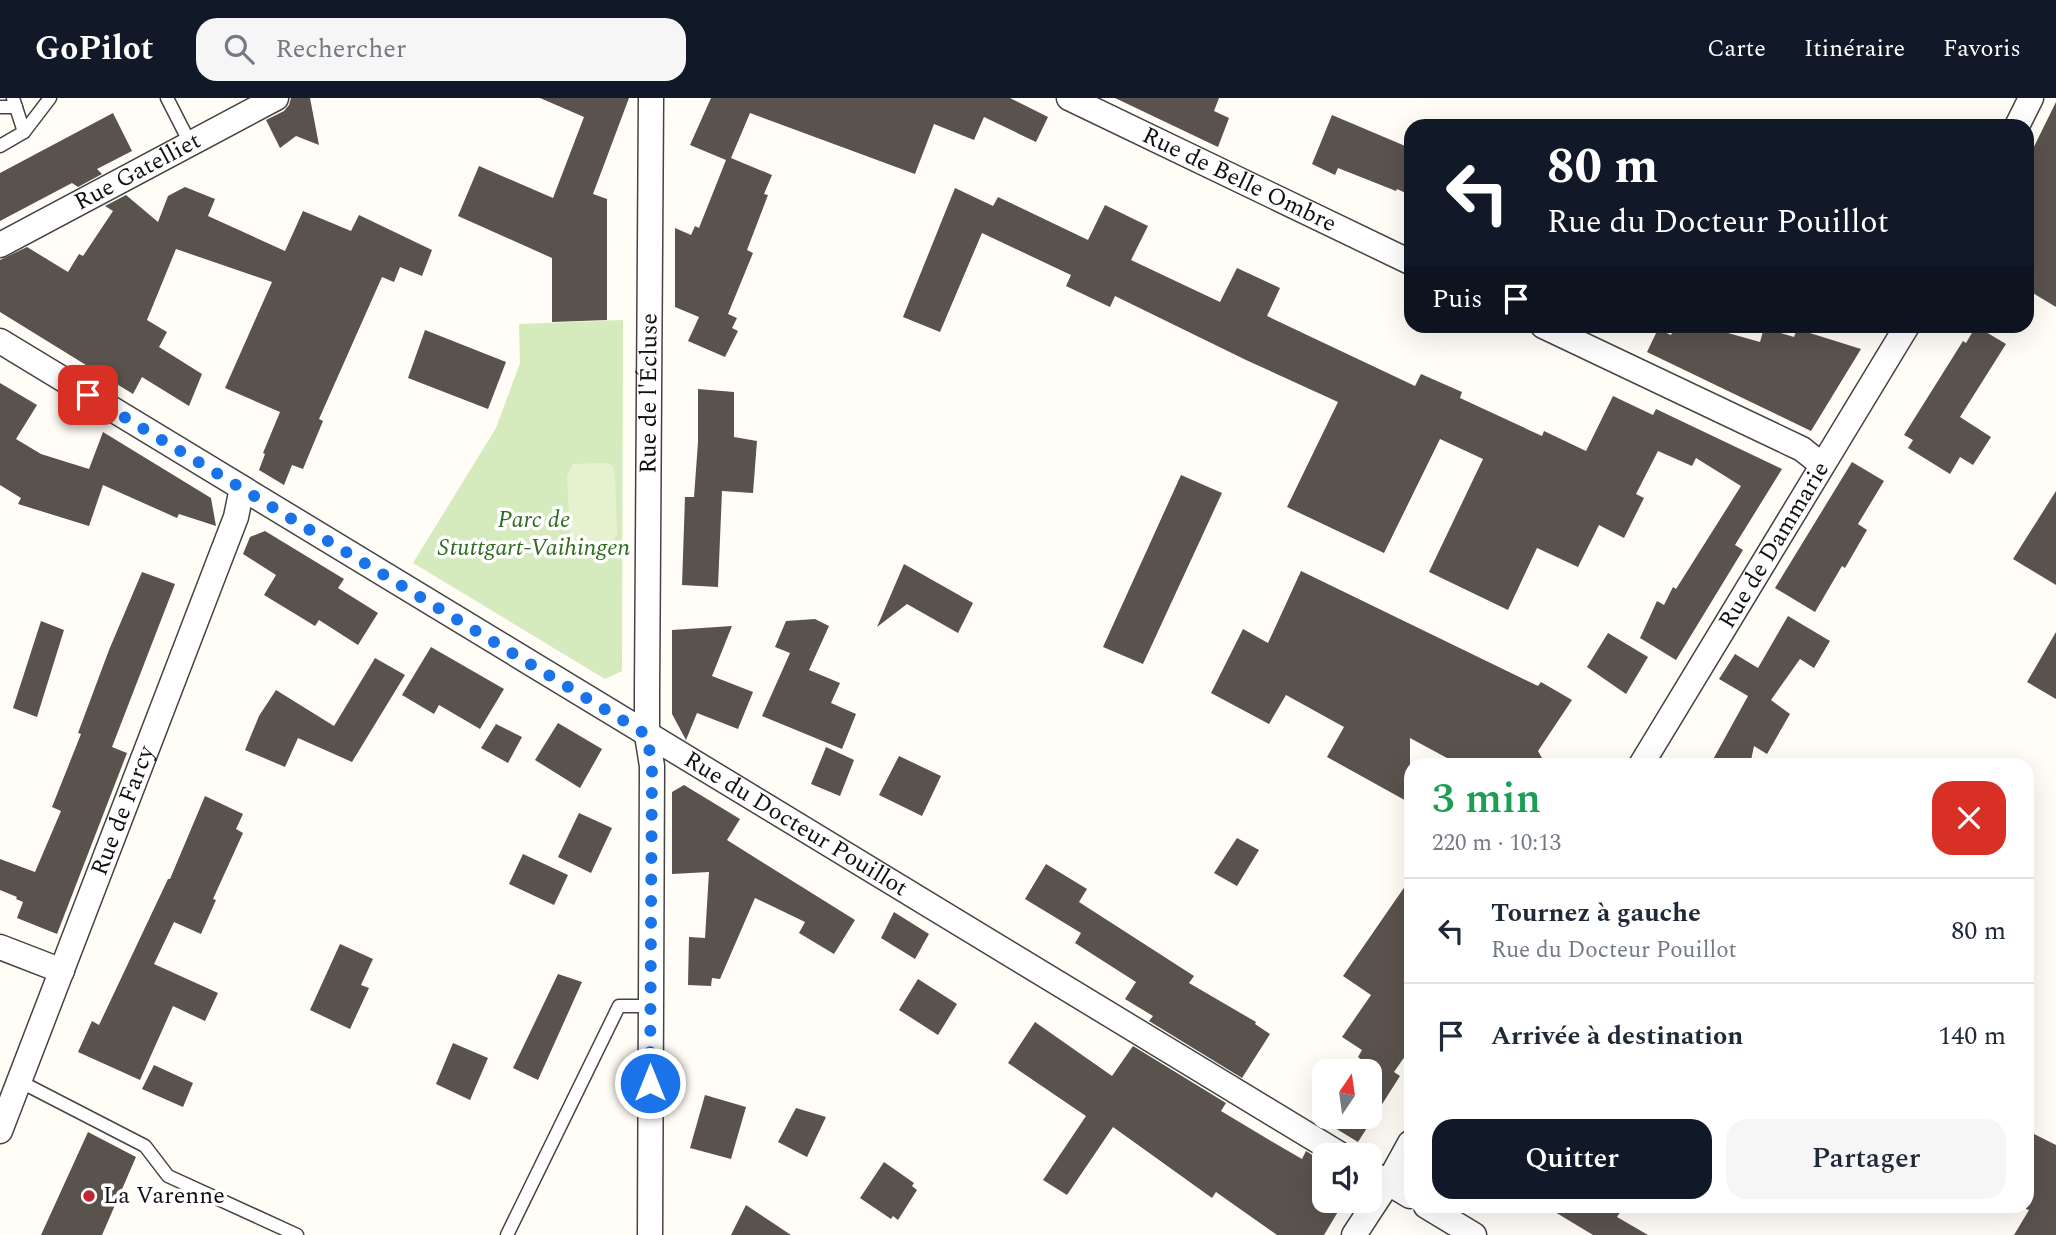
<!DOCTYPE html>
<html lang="fr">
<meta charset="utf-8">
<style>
:root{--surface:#fff;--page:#f6f6f7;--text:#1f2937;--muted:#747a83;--line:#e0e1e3;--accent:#111827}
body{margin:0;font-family:Spectral,serif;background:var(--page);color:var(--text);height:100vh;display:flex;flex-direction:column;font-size:26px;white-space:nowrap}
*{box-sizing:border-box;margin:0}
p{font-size:23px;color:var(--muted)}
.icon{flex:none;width:38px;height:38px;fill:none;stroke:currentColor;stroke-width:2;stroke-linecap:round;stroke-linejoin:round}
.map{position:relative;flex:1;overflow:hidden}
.drawer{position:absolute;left:1404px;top:660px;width:630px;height:455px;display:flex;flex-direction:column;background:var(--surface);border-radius:21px;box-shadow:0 7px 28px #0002}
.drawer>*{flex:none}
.top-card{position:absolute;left:1404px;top:21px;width:630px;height:214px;border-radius:21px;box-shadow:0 7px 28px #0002;background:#111827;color:#fff;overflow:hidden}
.needle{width:46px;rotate:13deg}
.buttons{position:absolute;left:1312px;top:961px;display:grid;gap:14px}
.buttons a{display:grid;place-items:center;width:70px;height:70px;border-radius:14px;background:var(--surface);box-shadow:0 7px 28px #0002;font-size:35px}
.pin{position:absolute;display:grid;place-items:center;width:60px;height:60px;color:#fff;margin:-30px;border-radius:14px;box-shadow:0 4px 10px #0006}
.me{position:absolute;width:77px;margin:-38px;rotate:0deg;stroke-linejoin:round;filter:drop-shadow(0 0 5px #0008)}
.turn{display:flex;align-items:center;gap:24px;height:147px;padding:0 28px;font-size:32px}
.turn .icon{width:91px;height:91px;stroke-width:2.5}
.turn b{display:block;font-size:49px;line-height:60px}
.then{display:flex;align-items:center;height:66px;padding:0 28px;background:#0003;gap:14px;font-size:26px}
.round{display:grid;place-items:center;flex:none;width:74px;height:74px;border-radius:21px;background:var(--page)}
.headline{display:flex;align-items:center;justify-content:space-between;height:119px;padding:0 28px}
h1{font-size:42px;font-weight:600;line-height:52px;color:#1e9e55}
.cta{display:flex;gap:14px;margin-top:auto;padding:14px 28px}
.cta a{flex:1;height:80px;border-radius:21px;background:var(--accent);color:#fff;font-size:28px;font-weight:600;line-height:80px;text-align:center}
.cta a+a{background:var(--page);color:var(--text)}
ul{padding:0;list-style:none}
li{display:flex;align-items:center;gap:21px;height:105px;padding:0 28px;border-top:2px solid var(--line)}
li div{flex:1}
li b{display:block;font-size:26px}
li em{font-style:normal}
header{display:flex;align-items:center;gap:42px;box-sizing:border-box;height:98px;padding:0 35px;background:var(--accent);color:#fff}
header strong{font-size:33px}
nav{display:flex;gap:38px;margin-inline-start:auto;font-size:24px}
.search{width:490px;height:63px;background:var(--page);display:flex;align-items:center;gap:18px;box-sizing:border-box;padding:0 24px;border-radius:21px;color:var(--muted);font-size:26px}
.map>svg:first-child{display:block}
.green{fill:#d5ebbd}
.pitch{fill:#e6f2cf}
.building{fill:#5a524d}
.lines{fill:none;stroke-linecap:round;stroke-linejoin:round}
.service-casing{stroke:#444;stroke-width:15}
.minor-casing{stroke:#444;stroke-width:27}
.service{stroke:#fff;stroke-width:12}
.minor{stroke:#fff;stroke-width:24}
.route{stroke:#1a73e8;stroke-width:12;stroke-dasharray:0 21.6}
.poi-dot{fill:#c4262e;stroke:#fff;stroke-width:2.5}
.labels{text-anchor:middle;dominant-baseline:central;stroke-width:7;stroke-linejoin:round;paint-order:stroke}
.street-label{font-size:24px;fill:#111;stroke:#fff}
.park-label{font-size:24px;font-style:italic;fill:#2f6b1f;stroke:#fff}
.poi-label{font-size:24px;fill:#111;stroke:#fff;text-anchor:start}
</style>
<header>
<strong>GoPilot</strong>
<div class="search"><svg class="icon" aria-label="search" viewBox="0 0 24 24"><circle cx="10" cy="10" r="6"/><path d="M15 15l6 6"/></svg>Rechercher</div>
<nav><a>Carte</a><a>Itinéraire</a><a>Favoris</a></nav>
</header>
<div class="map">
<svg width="2056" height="1137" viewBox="0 0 2056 1137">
<rect width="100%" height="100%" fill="#fffdf5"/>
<path class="green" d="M 623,222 L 622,573 L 605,581 L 413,465 L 496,330 L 520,265 L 519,226 Z"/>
<path class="pitch" d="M 607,365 L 613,368 L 615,375 L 617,437 L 610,448 L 574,448 L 570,438 L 567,378 L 573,366 Z"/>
<g class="building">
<path d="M 291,0 L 310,0 L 319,47 L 296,38 L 280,50 L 266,22 L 284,13 L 289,7 Z"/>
<path d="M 540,0 L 629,0 L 593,96 L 607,101 L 607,222 L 552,224 L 552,160 L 458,118 L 479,68 L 553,100 L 584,19 Z"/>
<path d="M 711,0 L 1010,0 L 1048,19 L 1036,44 L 984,19 L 974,42 L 934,26 L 915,76 L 750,15 L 731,60 L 772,77 L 764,96 L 768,97 L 747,152 L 753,155 L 728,216 L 737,220 L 732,230 L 738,233 L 725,259 L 688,243 L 699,219 L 675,209 L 675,130 L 691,137 L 695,128 L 699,130 L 726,62 L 690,47 Z"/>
<path d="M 1115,0 L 1219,0 L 1214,13 L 1229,20 L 1218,49 Z"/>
<path d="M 2056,4 L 2056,209 L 2026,191 L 2026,65 Z"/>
<path d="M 113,15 L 132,53 L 97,71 L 102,76 L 78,89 L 72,85 L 0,123 L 0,75 Z"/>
<path d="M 1332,17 L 1410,50 L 1410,97 L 1397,91 L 1396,93 L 1338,70 L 1335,77 L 1312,66 Z"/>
<path d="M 185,89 L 215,101 L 208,118 L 285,153 L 303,113 L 351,133 L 359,117 L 432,152 L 422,178 L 400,169 L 394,184 L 382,179 L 319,321 L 323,323 L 303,371 L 292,367 L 284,387 L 259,372 L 265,356 L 263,355 L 280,314 L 225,290 L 272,184 L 176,151 L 147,222 L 167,234 L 159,249 L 202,276 L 189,308 L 142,279 L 133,296 L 0,214 L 0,162 L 27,149 L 68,174 L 79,156 L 83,158 L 113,113 L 105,108 L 126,97 L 158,124 L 168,98 Z"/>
<path d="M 955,90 L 993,108 L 998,99 L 1088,142 L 1105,107 L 1148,128 L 1131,162 L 1220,204 L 1237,170 L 1280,190 L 1267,218 L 1415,288 L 1421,276 L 1462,294 L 1460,300 L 1542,338 L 1544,333 L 1586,353 L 1613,298 L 1653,317 L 1656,311 L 1782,371 L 1735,447 L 1743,452 L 1676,562 L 1640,540 L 1657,503 L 1664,507 L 1673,489 L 1676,491 L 1741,388 L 1696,360 L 1692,368 L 1658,353 L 1636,396 L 1644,400 L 1624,440 L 1599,427 L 1578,469 L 1537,450 L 1508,512 L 1429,474 L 1483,361 L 1440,341 L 1384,455 L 1287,409 L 1338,304 L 1246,262 L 1115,198 L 1110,209 L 1066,188 L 1071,177 L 982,135 L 940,234 L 903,219 Z"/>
<path d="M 1675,228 L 1703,228 L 1760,244 L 1764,230 L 1794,239 L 1797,231 L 1861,251 L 1811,333 L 1647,254 L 1658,231 L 1671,237 Z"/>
<path d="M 1976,228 L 2006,246 L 1960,319 L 1991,339 L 1973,367 L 1960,359 L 1950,376 L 1908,350 L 1913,342 L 1904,337 L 1963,243 L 1966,245 Z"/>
<path d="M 425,232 L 506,264 L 488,311 L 408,280 Z"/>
<path d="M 0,285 L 37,307 L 16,341 L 41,356 L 89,371 L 103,334 L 211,400 L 216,428 L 179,416 L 177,420 L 103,387 L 89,428 L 18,406 L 21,400 L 0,387 Z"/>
<path d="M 698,291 L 734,294 L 734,339 L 757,343 L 753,395 L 722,393 L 718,489 L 682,487 L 685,399 L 694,399 L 698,344 Z"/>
<path d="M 1852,364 L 1884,383 L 1858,426 L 1867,432 L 1845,470 L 1842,468 L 1815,514 L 1775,490 Z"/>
<path d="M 1181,377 L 1222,395 L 1143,566 L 1103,549 Z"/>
<path d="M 2056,393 L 2056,487 L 2013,461 Z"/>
<path d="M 265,433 L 344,481 L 338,490 L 378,515 L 358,547 L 319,522 L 315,528 L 264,497 L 276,477 L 243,456 L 250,439 Z"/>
<path d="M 904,466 L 973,505 L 958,535 L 907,506 L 877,529 Z"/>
<path d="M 1301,473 L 1538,588 L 1541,584 L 1572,602 L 1538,653 L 1546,667 L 1460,667 L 1410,640 L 1410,705 L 1327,659 L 1344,629 L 1286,597 L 1269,626 L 1211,595 L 1243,531 L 1268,545 Z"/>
<path d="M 142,474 L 175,486 L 112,649 L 127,655 L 57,836 L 17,820 L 23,804 L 16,801 L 17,799 L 0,792 L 0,761 L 35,774 L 61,713 L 52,709 L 81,636 L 78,635 L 109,552 Z"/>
<path d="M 1788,518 L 1830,543 L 1814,570 L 1800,561 L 1771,602 L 1790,616 L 1767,656 L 1754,648 L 1750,667 L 1710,667 L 1748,598 L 1719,581 L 1735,556 L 1758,570 Z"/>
<path d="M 815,521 L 829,528 L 809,572 L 840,585 L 831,605 L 856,616 L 842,651 L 762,618 L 790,555 L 775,549 L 786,523 Z"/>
<path d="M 41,523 L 64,532 L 37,619 L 13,610 Z"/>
<path d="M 732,528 L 712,578 L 753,594 L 738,631 L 697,615 L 686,642 L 672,616 L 672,532 Z"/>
<path d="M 2056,534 L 2056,601 L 2027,584 Z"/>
<path d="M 1608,535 L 1648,559 L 1626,596 L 1587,569 Z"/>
<path d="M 431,549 L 504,591 L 480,631 L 439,607 L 434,616 L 402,597 Z"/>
<path d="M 375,560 L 405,577 L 352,664 L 298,640 L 285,669 L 245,652 L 259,618 L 276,592 L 334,628 Z"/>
<path d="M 558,625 L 602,651 L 580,690 L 535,662 Z"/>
<path d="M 496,626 L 522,639 L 508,665 L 481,650 Z"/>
<path d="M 826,649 L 854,662 L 840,698 L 811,686 Z"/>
<path d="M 899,658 L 941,678 L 922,718 L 879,697 Z"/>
<path d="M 684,687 L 740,721 L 727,742 L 855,822 L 834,856 L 799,835 L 805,824 L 755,800 L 720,881 L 712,880 L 711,888 L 688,887 L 689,839 L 705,840 L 709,774 L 672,776 L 672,694 Z"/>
<path d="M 205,698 L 243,716 L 236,731 L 243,735 L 213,801 L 216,802 L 201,836 L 174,824 L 154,866 L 218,895 L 205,923 L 173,908 L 140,982 L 78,954 L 92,923 L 99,927 L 168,781 L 170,781 Z"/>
<path d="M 579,715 L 612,730 L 591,775 L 558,759 Z"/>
<path d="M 1237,740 L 1259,752 L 1237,788 L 1214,775 Z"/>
<path d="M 523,756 L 568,777 L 554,807 L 509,786 Z"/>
<path d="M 1046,766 L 1087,791 L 1079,804 L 1194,878 L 1189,885 L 1256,924 L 1255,926 L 1270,936 L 1242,980 L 1149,923 L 1153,918 L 1125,901 L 1136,884 L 1075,845 L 1081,835 L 1025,801 Z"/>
<path d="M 1410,781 L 1410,951 L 1394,974 L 1400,978 L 1358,1044 L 1325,1024 L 1328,1018 L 1370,1018 L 1370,973 L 1356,973 L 1363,963 L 1358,959 L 1362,952 L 1342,939 L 1371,897 L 1343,878 Z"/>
<path d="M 894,814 L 929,836 L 915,861 L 881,840 Z"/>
<path d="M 340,846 L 373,861 L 361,887 L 369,890 L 350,931 L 310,912 Z"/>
<path d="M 558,876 L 582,884 L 538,982 L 513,970 Z"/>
<path d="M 918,881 L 957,906 L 938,937 L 899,912 Z"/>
<path d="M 1035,924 L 1112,978 L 1133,948 L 1226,1005 L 1221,1013 L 1271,1043 L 1302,1061 L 1306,1053 L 1325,1065 L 1325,1102 L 1345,1102 L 1324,1137 L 1277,1137 L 1216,1094 L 1212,1100 L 1113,1029 L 1067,1097 L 1043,1082 L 1086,1018 L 1008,965 Z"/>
<path d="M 453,945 L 488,960 L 470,1002 L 436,986 Z"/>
<path d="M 154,967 L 193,985 L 183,1009 L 142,991 Z"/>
<path d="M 705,997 L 746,1009 L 731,1061 L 690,1050 Z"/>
<path d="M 796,1010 L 826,1019 L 807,1059 L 778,1044 Z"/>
<path d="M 2026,1032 L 2056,1047 L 2056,1137 L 2014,1137 L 2029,1112 L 2026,1111 Z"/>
<path d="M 88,1034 L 136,1059 L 102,1137 L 41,1137 Z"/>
<path d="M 884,1064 L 914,1085 L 912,1088 L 917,1092 L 898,1122 L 893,1118 L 891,1121 L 860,1100 Z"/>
<path d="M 746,1107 L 791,1137 L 731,1137 Z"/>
<path d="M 1545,1108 L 1624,1108 L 1617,1119 L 1648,1137 L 1593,1137 Z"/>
</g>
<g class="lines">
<g class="service-casing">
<g id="service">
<path d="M 13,0 L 24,34"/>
<path d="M 167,0 L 190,45"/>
<path d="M 0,9 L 16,9"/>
<path d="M 0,48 L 24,34 L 50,0"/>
<path d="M 19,983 L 145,1048 L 168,1078 L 297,1137"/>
<path d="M 507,1137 L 619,908 L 650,908"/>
</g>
</g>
<g class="minor-casing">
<g id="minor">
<path id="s1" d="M 1069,0 L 1410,164"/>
<path d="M 2017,28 L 2031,0"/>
<path id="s2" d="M 0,147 L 276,0"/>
<path d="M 1543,228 L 1802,351 L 1822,367"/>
<path id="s3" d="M 0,243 L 1341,1057"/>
<path id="s4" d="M 1641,667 L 1907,228"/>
<path d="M 0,849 L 62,873"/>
<path id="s5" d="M 0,1033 L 236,419 L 242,390"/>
<path d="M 1370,1074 L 1410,1098"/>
<path d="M 1426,1108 L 1474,1137"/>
<path id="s6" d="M 650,1137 L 652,668 L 647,637 L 647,593 L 651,0"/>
<path d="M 1354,1137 L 1388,1085 L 1410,1045"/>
</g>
</g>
<use href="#service" class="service"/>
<use href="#minor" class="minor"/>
</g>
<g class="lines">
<path class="route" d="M 88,297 L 647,637 L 652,668 L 650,985"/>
</g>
<circle class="poi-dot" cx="89" cy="1098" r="7"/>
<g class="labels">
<g class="street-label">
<text stroke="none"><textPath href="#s2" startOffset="156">Rue Gatelliet</textPath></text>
<text stroke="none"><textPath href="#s1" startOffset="189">Rue de Belle Ombre</textPath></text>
<text stroke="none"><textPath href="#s6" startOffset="842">Rue de l'Écluse</textPath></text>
<text stroke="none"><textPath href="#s4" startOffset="257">Rue de Dammarie</textPath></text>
<text stroke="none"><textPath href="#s5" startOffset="343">Rue de Farcy</textPath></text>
<text stroke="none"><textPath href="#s3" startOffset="931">Rue du Docteur Pouillot</textPath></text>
</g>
<g class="park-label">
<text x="534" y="422">Parc de<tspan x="534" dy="28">Stuttgart-Vaihingen</tspan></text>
</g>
<g class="poi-label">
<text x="103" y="1098">La Varenne</text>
</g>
</g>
</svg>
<div class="buttons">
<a><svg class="needle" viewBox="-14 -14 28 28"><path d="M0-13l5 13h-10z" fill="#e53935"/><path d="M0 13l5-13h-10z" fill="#747a83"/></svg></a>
<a><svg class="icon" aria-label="sound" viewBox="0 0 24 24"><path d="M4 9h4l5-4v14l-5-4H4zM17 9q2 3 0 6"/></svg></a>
</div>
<div class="pin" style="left:88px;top:297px;background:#d93025"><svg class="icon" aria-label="arrive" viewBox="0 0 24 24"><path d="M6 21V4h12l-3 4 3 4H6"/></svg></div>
<svg class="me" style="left:650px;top:985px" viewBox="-20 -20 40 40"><circle r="17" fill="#1a73e8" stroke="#fff" stroke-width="3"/><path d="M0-11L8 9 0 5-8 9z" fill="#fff"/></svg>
<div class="top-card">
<div class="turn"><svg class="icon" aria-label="left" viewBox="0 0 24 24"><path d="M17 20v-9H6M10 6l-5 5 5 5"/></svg><div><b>80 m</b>Rue du Docteur Pouillot</div></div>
<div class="then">Puis<svg class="icon" aria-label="arrive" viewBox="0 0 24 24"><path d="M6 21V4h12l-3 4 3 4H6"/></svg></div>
</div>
<section class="drawer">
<div class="headline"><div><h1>3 min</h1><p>220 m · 10:13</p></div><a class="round" style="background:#d93025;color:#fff"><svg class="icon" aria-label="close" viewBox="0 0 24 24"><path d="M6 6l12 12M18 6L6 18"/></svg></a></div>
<ul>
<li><svg class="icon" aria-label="left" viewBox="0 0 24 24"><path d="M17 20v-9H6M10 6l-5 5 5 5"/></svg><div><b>Tournez à gauche</b><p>Rue du Docteur Pouillot</p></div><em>80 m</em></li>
<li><svg class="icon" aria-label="arrive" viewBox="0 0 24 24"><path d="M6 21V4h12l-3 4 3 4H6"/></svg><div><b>Arrivée à destination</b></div><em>140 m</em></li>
</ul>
<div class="cta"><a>Quitter</a><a>Partager</a></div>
</section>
</div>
